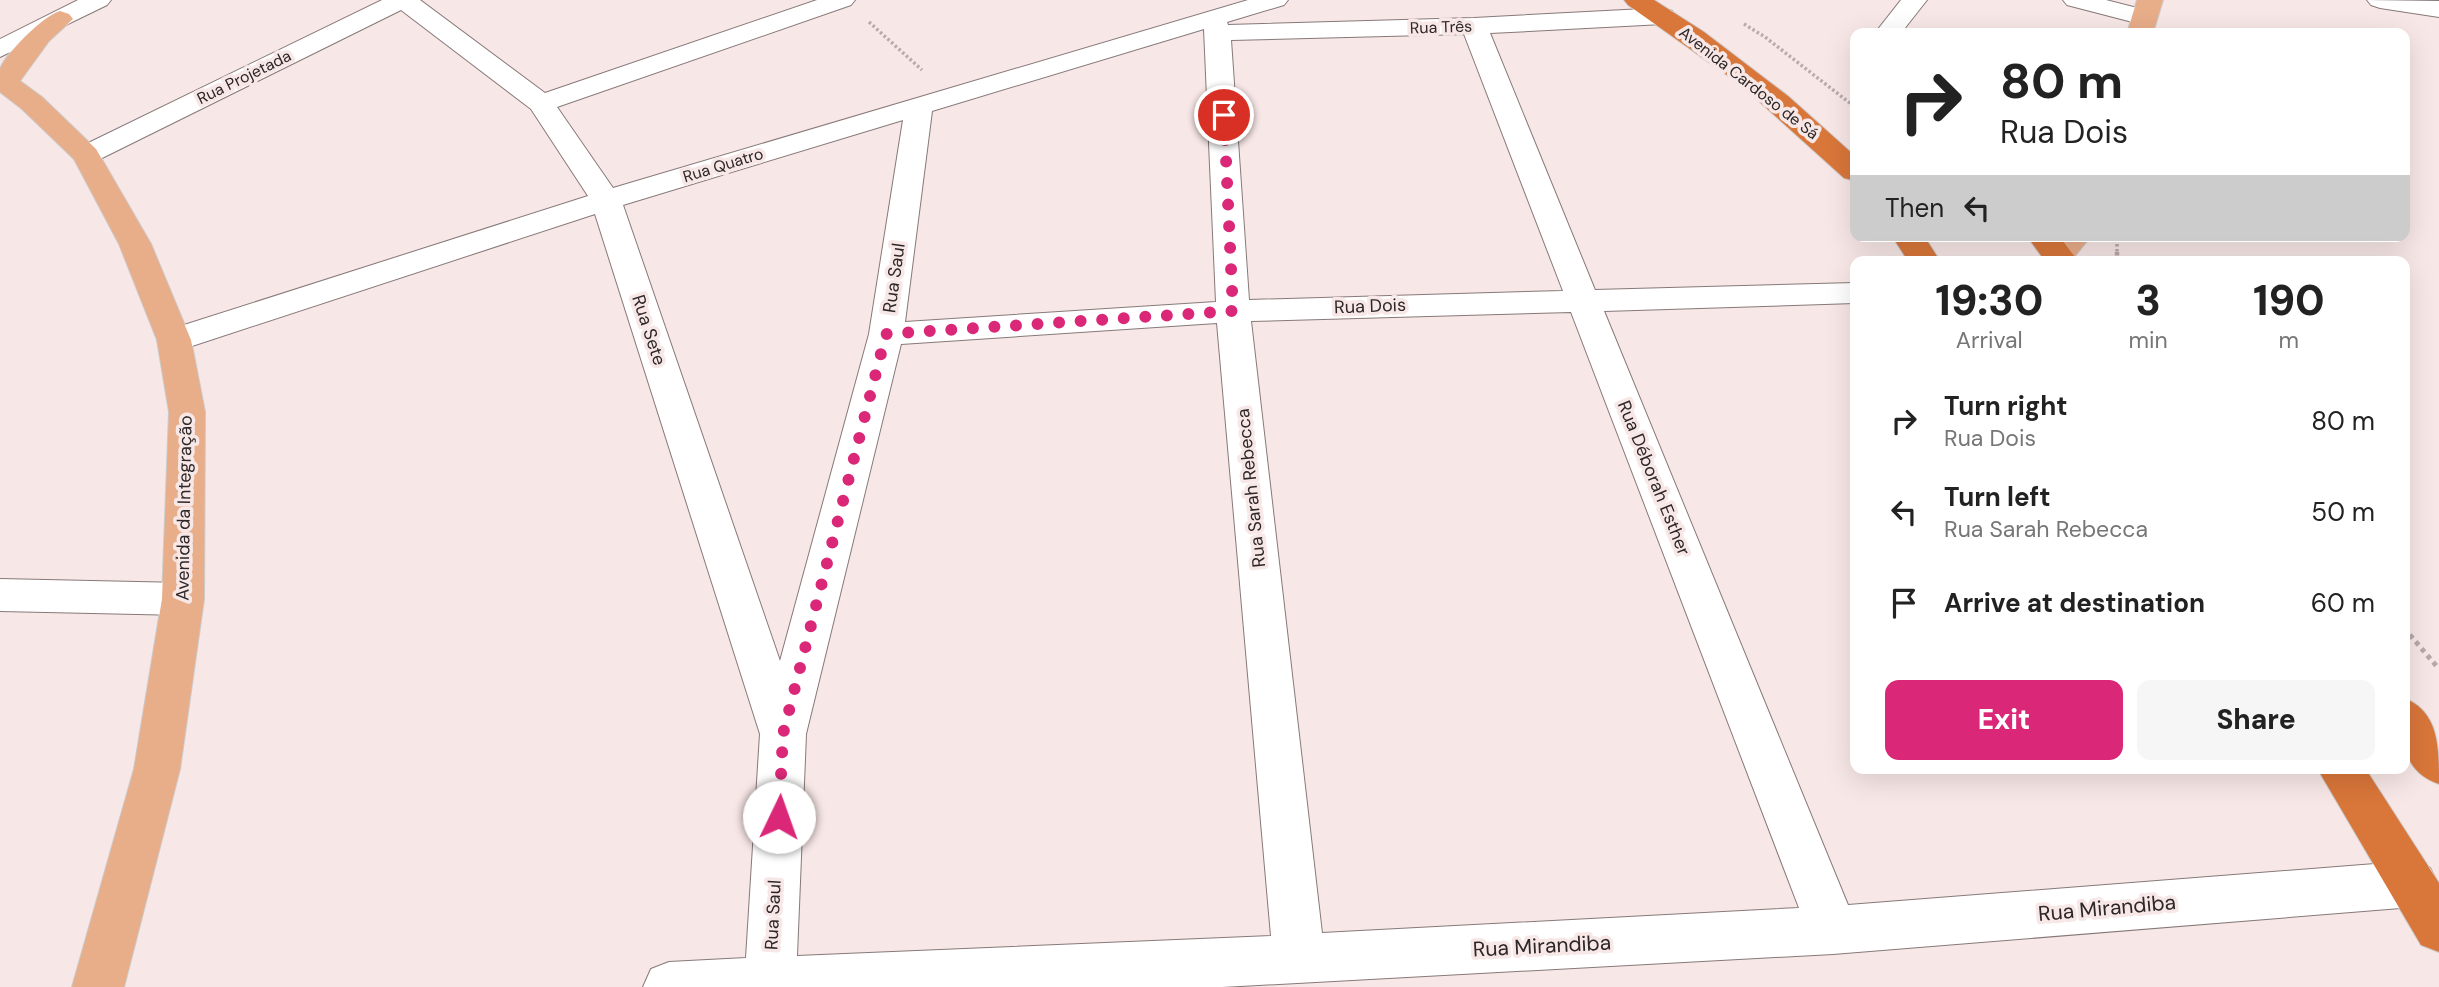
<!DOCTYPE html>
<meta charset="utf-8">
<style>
:root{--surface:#fff;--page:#f6f6f6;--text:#222;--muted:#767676;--accent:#db2777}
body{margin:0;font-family:"DM Sans",sans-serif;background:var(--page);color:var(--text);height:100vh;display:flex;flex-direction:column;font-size:26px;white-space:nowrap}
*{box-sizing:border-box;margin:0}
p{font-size:23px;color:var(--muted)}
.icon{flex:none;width:38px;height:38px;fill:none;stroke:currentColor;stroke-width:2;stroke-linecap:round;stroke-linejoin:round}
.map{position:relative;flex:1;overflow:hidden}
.sheet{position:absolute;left:1850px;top:256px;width:560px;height:518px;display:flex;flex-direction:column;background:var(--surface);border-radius:14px;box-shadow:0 7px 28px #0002}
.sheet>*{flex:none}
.top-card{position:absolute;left:1850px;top:28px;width:560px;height:214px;border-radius:14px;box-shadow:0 7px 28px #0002;background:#fff;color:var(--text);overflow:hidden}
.pin{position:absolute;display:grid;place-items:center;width:60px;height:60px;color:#fff;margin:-30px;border:4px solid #fff;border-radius:50%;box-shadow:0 2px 7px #0007}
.me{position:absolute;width:77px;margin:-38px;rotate:3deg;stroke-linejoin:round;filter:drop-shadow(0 0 5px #0008)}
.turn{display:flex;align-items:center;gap:24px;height:147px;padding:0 35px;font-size:32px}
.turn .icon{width:91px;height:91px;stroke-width:2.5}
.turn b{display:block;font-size:49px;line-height:60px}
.then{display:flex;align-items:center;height:66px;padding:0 35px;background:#0003;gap:14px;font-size:26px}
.eta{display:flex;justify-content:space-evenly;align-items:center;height:119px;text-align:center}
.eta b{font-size:42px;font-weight:800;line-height:49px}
.button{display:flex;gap:14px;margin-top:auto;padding:14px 35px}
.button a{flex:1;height:80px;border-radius:14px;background:var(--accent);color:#fff;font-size:28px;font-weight:800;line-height:80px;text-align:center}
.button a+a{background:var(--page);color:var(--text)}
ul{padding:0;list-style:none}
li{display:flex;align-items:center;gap:21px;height:91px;padding:0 35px}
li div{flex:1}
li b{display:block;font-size:26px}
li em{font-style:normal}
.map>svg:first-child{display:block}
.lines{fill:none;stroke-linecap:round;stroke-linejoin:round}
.minor-casing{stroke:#887979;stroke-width:2}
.major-casing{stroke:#cdcbcb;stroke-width:2}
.highway-casing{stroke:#cdcbcb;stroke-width:2}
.path-far2{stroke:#b7aaa9;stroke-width:3.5;stroke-dasharray:2.5 2.5;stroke-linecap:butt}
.path-far1{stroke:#b7aaa9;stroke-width:4.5;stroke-dasharray:3.5 3.5;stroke-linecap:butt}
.path{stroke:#b7aaa9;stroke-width:5;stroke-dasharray:4.5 4.5;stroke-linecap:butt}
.minor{fill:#fff;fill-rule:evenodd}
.major{fill:#e8ad89;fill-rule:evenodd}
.highway{fill:#d9763a;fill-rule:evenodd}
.route{stroke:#db2777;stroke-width:12;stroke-dasharray:0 21.6}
.labels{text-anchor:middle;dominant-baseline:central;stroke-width:7;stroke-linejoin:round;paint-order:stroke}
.far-street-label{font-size:16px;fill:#2d2727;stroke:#f7e7e6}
.street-label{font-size:18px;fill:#2d2727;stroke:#f7e7e6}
.near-street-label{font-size:21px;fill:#2d2727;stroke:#f7e7e6}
</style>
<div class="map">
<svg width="2439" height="987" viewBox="0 0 2439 987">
<rect width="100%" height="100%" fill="#f7e7e6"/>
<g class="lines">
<g class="minor-casing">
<g id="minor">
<path d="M 78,0 L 111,0 L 107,5 L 0,57 L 0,39 Z"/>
<path d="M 382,0 L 420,0 L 545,93 L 817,0 L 855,0 L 851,5 L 557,107 L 613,188 L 1248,0 L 1288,0 L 1284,5 L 1227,22 L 1228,25 L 1474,18 L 1663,8 L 1672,11 L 1676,16 L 1672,21 L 1663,24 L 1490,33 L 1595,290 L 1855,283 L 1855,303 L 1604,311 L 1848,905 L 2413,861 L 2430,868 L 2438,884 L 2430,900 L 2413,907 L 1833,954 L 1222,987 L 643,987 L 651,969 L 669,962 L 746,958 L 760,734 L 595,214 L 186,348 L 174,351 L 162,348 L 157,340 L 162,332 L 588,196 L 531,109 L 401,10 L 96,161 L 86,164 L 76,161 L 71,155 L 76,149 ZM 1204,29 L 1216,302 L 905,322 L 932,111 ZM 1464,34 L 1563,291 L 1249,300 L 1231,40 ZM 903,120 L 869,334 L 780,661 L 623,205 ZM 1571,312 L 1799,908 L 1322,933 L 1251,321 ZM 1217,323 L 1271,936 L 797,956 L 806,734 L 901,344 Z"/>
<path d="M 1901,0 L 1927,0 L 1901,33 L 1875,33 Z"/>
<path d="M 2063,0 L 2106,0 L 2153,12 L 2157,17 L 2153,22 L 2144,25 L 2067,5 Z"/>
<path d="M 2367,0 L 2439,1 L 2439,17 L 2380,8 L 2371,5 Z"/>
<path d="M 0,579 L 183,583 L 198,588 L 204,599 L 198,610 L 183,615 L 0,611 Z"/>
</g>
</g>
<g class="major-casing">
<g id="major">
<path d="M 2137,0 L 2163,0 L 2153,33 L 2127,33 Z"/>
<path d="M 60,11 L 69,14 L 73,19 L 49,41 L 20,81 L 42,97 L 96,149 L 151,244 L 191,340 L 205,412 L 204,599 L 180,769 L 124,987 L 72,987 L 134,769 L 162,599 L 169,412 L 157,340 L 119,244 L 74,159 L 22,109 L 0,92 C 0,86 0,75 0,69 C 7,52 43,16 60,11 Z"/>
<path d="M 2058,236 L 2091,236 L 2071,261 L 2047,261 L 2043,255 Z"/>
</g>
</g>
<g class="highway-casing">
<g id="highway">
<path d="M 1624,0 L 1654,0 L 1704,32 L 1788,96 L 1855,156 L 1855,181 L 1844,178 L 1741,85 L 1628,5 Z"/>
<path d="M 1892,236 L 1924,236 L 1940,261 L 1908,261 Z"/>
<path d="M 2027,236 L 2059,236 L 2078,261 L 2045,261 Z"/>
<path d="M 2404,698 C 2439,712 2439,747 2439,784 C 2397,769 2404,735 2404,698 Z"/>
<path d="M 2317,768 L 2365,768 L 2439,883 L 2439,952 L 2421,945 Z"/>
</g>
</g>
<g class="path-far2">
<path d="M 869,22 L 922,70"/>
<path d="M 1744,24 L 1765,37 L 1855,107"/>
<path d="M 2117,244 L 2117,254"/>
</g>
<path class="path-far1" d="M 2117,252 L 2117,261"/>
<path class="path" d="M 2404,628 L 2439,669"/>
<use href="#minor" class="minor"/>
<use href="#major" class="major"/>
<use href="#highway" class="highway"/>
</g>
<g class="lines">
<path class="route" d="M 779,817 L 783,734 L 886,334 L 1233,311 L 1224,115"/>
</g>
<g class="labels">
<g class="far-street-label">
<text transform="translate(1441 27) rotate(-2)">Rua Três</text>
<text transform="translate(244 77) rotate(-26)">Rua Projetada</text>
<text transform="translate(1749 83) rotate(38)">Avenida Cardoso de Sá</text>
<text transform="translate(723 165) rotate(-17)">Rua Quatro</text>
</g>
<g class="street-label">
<text transform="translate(894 278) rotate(-82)">Rua Saul</text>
<text transform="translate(1370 306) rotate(-2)">Rua Dois</text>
<text transform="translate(649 330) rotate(72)">Rua Sete</text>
<text transform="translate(1654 478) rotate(68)">Rua Déborah Esther</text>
<text transform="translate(1251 488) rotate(-96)">Rua Sarah Rebecca</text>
<text transform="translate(184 508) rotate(-89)">Avenida da Integração</text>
<text transform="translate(773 915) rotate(-87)">Rua Saul</text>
</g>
<g class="near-street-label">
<text transform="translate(2107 908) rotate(-5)">Rua Mirandiba</text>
<text transform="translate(1542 946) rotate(-3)">Rua Mirandiba</text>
</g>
</g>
</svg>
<div class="pin" style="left:1224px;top:115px;background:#d93025"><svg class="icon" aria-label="arrive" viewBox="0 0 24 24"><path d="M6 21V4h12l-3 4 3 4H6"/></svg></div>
<svg class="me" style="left:779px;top:817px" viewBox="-20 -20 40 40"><circle r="19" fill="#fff"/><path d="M0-13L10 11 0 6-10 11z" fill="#db2777"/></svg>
<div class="top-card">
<div class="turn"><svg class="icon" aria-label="right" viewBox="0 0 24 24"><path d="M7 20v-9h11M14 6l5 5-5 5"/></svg><div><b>80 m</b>Rua Dois</div></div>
<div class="then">Then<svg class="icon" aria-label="left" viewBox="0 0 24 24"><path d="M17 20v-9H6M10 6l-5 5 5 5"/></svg></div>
</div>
<section class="sheet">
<div class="eta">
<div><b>19:30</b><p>Arrival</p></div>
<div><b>3</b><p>min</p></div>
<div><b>190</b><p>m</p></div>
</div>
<ul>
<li><svg class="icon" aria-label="right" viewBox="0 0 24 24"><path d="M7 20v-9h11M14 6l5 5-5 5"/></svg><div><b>Turn right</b><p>Rua Dois</p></div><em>80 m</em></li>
<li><svg class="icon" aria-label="left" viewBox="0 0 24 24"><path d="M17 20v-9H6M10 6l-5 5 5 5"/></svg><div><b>Turn left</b><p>Rua Sarah Rebecca</p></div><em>50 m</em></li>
<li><svg class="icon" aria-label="arrive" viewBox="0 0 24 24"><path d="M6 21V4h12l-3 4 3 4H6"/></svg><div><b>Arrive at destination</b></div><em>60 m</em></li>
</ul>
<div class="button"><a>Exit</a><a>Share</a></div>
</section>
</div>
